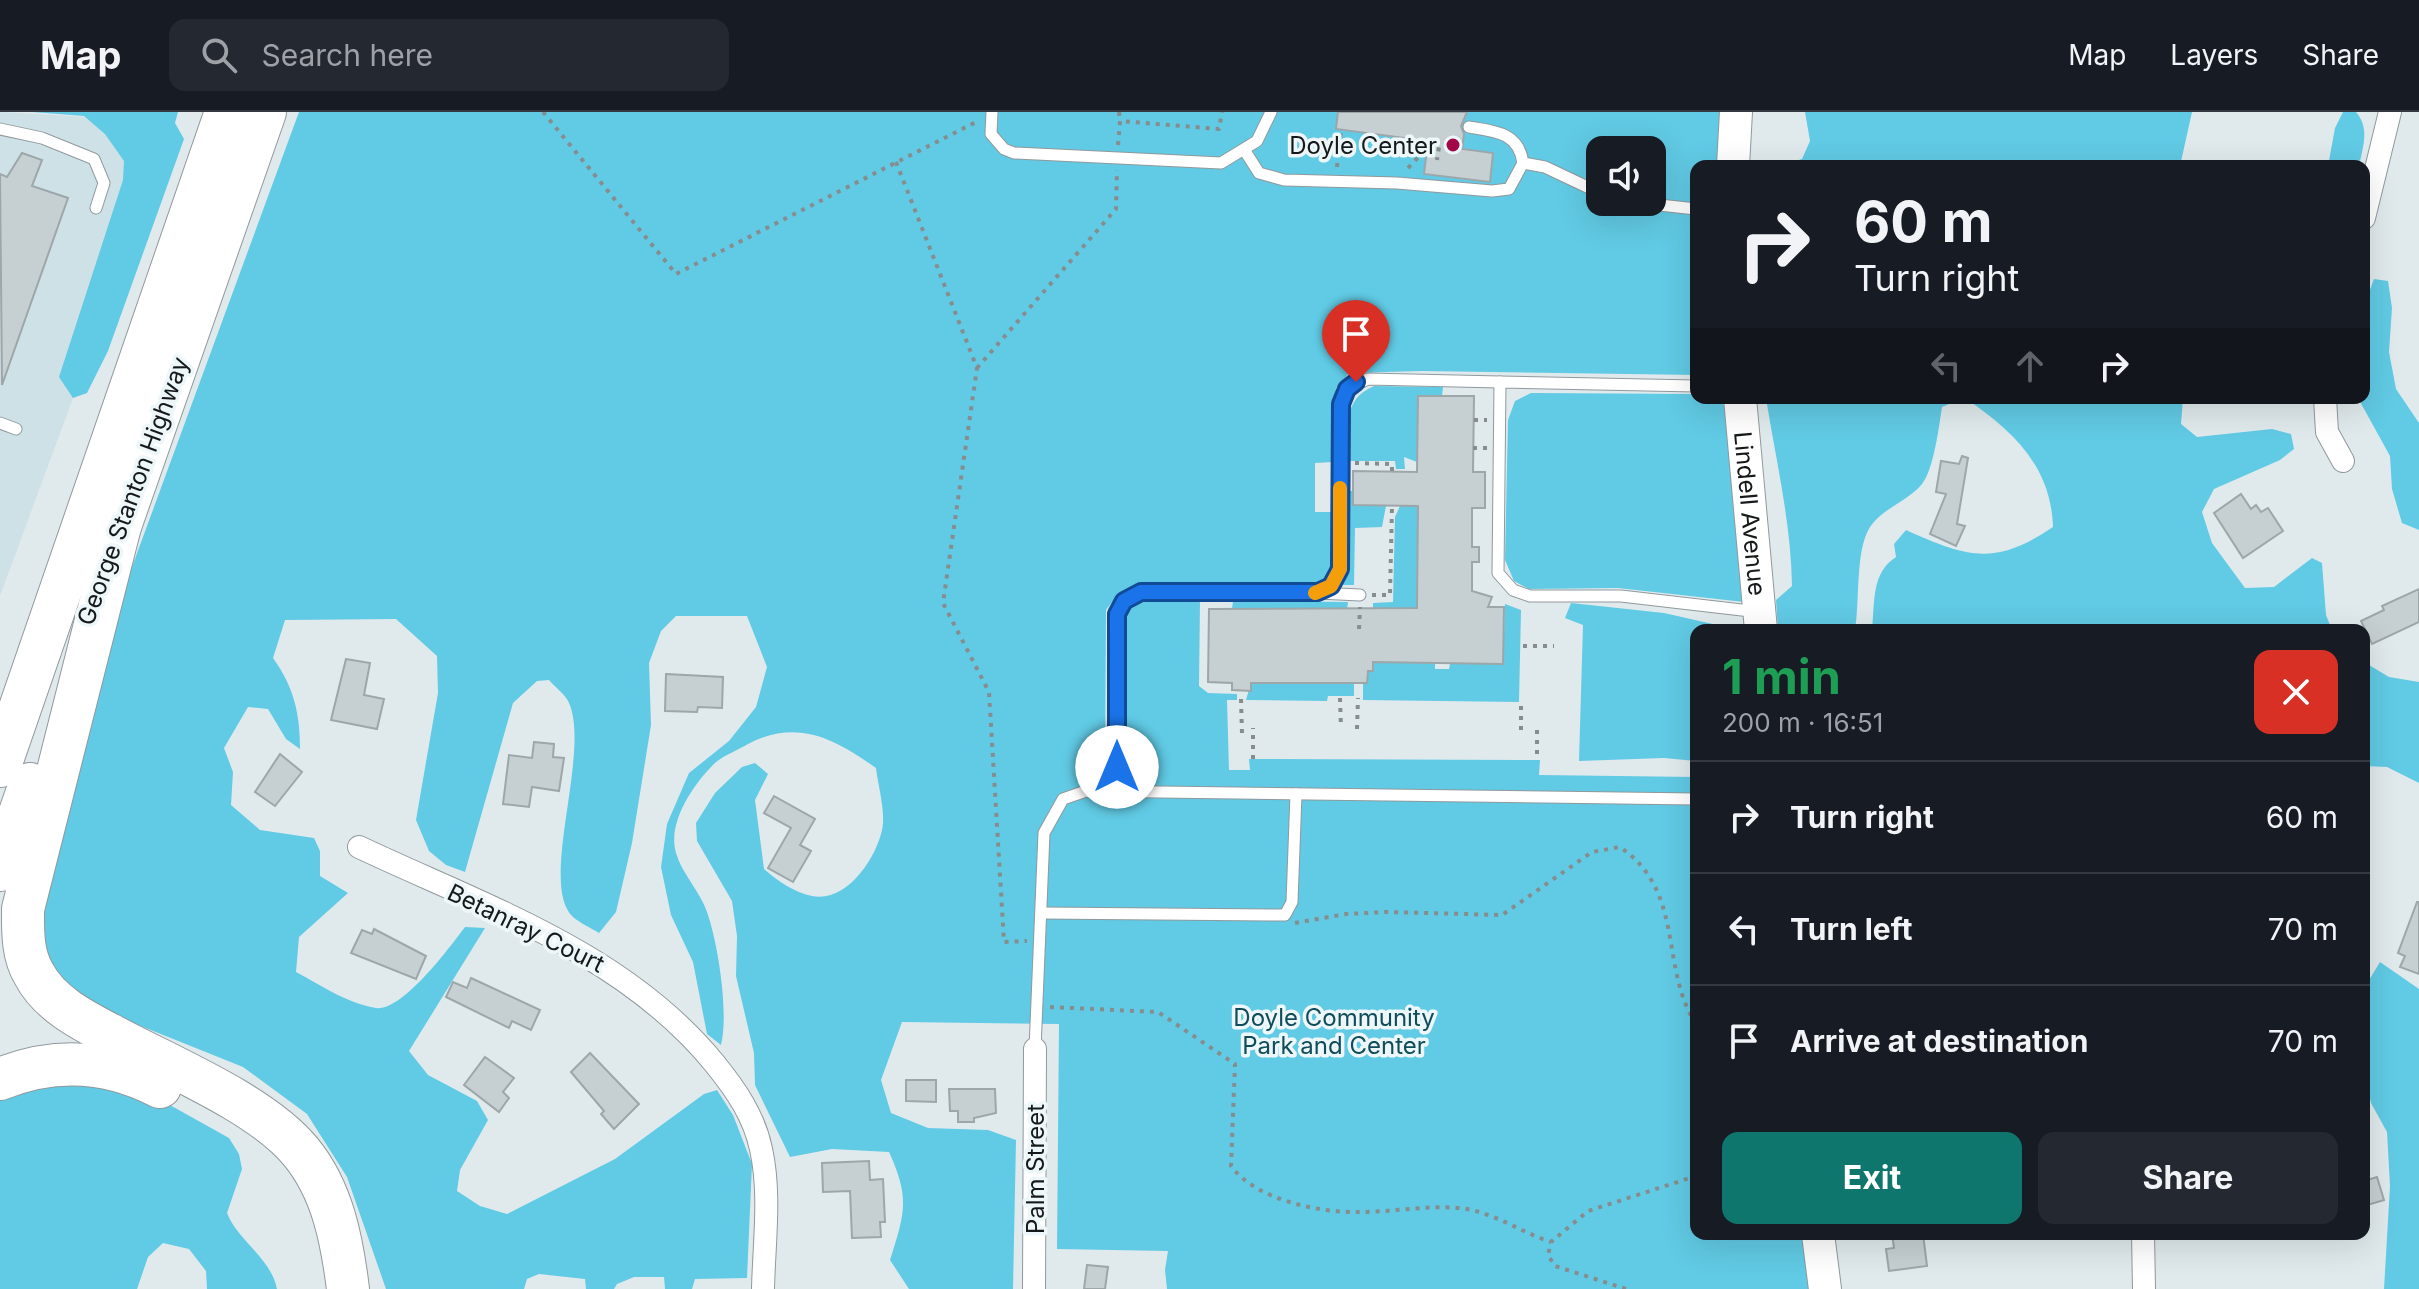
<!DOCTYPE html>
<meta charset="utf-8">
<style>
:root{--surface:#171b24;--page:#242831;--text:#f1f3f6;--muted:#9ea1a6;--line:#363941;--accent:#0f766e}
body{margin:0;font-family:Inter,sans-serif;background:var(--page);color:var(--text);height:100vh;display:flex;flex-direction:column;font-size:30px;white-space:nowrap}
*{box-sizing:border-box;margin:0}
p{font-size:26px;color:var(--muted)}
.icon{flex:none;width:44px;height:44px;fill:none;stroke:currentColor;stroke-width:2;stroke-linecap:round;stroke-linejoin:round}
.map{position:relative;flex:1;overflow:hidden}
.panel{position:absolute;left:1690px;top:512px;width:680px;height:616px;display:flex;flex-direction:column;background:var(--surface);border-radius:16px;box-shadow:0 8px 32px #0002}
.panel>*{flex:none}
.guide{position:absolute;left:1690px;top:48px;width:680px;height:244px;border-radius:16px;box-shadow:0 8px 32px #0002;background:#171b24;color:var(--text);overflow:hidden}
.buttons{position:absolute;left:1586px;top:24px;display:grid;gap:16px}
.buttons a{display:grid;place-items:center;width:80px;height:80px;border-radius:16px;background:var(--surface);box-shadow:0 8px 32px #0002;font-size:40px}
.pin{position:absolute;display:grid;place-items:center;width:68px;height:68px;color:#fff;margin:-82px -34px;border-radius:50% 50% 50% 0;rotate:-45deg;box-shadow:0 0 8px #0007}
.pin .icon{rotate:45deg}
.me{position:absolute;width:88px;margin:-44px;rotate:0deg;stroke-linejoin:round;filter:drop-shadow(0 0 6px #0008)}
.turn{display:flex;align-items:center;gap:28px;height:168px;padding:0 32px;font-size:36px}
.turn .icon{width:104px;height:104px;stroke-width:2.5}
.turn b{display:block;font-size:56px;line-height:68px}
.lanes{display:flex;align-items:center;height:76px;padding:0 32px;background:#0003;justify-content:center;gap:40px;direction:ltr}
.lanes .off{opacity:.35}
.round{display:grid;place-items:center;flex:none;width:84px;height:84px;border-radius:16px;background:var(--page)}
.head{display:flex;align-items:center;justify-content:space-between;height:136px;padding:0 32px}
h1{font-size:48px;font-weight:700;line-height:60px;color:#1e9e55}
.button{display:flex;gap:16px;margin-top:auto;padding:16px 32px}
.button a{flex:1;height:92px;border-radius:16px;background:var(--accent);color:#fff;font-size:32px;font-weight:700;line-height:92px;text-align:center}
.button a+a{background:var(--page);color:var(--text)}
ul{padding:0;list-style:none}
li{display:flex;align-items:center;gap:24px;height:112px;padding:0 32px;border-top:2px solid var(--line)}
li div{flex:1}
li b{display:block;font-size:30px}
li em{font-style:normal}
header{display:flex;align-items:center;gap:48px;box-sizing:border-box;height:112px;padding:0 40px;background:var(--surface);border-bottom:2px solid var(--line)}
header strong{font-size:38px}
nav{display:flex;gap:44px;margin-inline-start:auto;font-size:28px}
.search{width:560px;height:72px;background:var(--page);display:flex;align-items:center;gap:20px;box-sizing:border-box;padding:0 28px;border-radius:16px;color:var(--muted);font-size:30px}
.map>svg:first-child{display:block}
.built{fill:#cee1e7}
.green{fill:#61cae4;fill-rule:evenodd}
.building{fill:#c6d0d2;stroke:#9da6a9;stroke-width:2}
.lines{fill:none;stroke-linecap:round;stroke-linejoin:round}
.lane-casing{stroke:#90999c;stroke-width:13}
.street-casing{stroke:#90999c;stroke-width:24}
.secondary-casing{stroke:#90999c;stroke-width:34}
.highway-casing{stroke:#90999c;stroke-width:44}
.path{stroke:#868d8f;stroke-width:4;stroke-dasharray:4 6;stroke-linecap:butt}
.lane{stroke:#fff;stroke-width:11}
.street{stroke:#fff;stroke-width:22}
.secondary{stroke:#fff;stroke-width:32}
.highway{stroke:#fff;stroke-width:42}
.route-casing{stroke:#114b97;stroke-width:20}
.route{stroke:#1a73e8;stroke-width:14}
.slow{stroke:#f59e0b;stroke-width:14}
.poi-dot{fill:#a20848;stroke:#edf7fa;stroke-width:3}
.labels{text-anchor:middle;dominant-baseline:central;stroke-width:7;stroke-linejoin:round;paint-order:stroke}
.poi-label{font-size:24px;fill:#16191a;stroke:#edf7fa;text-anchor:end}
.street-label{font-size:24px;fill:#16191a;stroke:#edf7fa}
.park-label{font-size:24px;fill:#0f4d5a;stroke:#edf7fa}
</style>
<header>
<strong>Map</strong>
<div class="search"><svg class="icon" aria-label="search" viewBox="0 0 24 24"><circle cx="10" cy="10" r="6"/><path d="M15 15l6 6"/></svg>Search here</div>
<nav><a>Map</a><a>Layers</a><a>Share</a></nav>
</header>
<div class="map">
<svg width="2419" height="1177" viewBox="0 0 2419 1177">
<rect width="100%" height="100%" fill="#e0eaed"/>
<path class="built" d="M 0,0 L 175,10 L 0,484 Z"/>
<g class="green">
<path d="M 32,0 L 178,0 L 175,11 L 184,27 L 108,239 L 87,281 L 73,286 L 59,265 L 123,68 L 124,49 L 105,22 L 84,4 Z"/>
<path d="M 299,0 L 1724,0 L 1720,54 L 1696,54 L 1696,263 L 1422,259 L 1349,261 L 1336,276 L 1333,350 L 1315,351 L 1315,400 L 1333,400 C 1333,424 1340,459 1317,475 L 1141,480 L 1141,472 L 1119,481 L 1106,498 L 1105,655 L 1125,656 L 1123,513 L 1126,498 L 1142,487 L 1200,488 L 1199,574 L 1208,581 L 1237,582 L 1237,588 L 1227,588 L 1229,658 L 1250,658 L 1249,647 L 1540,648 L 1539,663 L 1696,665 L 1696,1122 L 1804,1122 L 1809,1177 L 1167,1177 L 1165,1158 L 1168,1139 L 1057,1137 L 1059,912 L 902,910 L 881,968 L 891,1001 L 928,1016 L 988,1018 L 1016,1028 L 1013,1177 L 909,1177 L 890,1148 C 905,1101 910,1086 889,1040 L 832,1037 L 790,1045 L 755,973 L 754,941 L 736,864 L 737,824 L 732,789 L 697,729 L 696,711 L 715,681 L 742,655 L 755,651 L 768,662 L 755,688 L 764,757 C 778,769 793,780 812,784 C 847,791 876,746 882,718 C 886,700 878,674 876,656 C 835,627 798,606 748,632 C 738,638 725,643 716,650 C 694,671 667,710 676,741 C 682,762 700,779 707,800 C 718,831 729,901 721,933 L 707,922 L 693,850 L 671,803 L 661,755 L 667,712 L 689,661 L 729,629 L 756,595 L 767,555 L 747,504 L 676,504 L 661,519 L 649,551 L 651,613 L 632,731 L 616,800 L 599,821 C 591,816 580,811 573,805 C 538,773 591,641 569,591 C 566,583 555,575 549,568 L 537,569 L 513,591 L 465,760 L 446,753 L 429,739 L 416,708 L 438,581 L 437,544 L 396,507 L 285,508 L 273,546 C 294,575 300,602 300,637 L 286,627 L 268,597 L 248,595 L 224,636 L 233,660 L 231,693 L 260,718 L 314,726 L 320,739 L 320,764 L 348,781 L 299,825 L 296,860 C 320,873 349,892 376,896 C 402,900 450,835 465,815 L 485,816 L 409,939 L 428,963 L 477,989 L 488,1008 L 460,1058 L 457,1079 L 480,1094 L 507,1102 L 615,1047 L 704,982 L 717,978 L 733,1003 L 752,1052 L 747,1166 L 695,1167 L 692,1177 L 665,1177 L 664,1165 L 634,1165 L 617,1172 L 614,1177 L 586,1177 L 585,1167 L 539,1162 L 527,1167 L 524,1177 L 386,1177 L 347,1065 L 307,1002 L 243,955 L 91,894 L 58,869 L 36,814 L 107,523 ZM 1600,38 L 1652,38 L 1652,90 L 1600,90 Z"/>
<path d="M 1805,0 L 2192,0 L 2180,54 L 1780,54 L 1802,47 L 1810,29 Z"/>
<path d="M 2343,0 L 2356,0 C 2370,16 2363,35 2359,54 L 2328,54 L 2335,16 Z"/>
<path d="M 2374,167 L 2388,169 L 2392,196 L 2389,240 L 2396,277 L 2419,311 L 2419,418 L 2402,411 L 2392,377 L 2390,344 L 2358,286 L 2364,286 L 2364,194 Z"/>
<path d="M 1374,274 L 1443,275 L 1442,284 L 1418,284 L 1417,350 L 1404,345 L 1405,357 L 1396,357 L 1395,349 L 1347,349 C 1347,318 1342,287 1374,274 Z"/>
<path d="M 1531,281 L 1696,282 L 1696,286 L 1713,286 L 1727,295 L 1744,490 L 1618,476 L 1529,477 L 1514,469 L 1505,448 L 1508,308 L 1515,289 Z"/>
<path d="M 1766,286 L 1963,286 L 1942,295 C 1939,314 1934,357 1922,372 C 1908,389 1883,396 1870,415 C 1855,438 1860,490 1855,518 L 1778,518 L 1776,488 L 1792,474 C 1791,410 1776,349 1766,286 Z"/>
<path d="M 1965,286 L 2183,286 L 2181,312 L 2197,325 L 2272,317 L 2291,322 L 2294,337 L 2280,348 L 2214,377 L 2202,400 L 2212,431 L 2245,476 L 2274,475 L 2312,446 L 2322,451 L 2326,503 L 2332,518 L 2087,518 L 2053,512 L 2052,518 L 1872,518 C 1875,490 1871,461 1896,445 L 1894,432 L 1906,418 C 1968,446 1995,454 2053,415 C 2051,354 2013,319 1965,286 Z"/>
<path d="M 1347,379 L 1353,379 L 1353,393 L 1386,394 L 1382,415 L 1355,416 L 1354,473 L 1342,473 L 1346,466 Z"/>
<path d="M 1400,394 L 1418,394 L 1417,496 L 1373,496 L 1373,491 L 1393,490 L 1395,405 Z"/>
<path d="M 1233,489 L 1348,490 L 1347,498 L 1232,497 Z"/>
<path d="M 1571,491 L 1664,501 L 1735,517 L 1696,518 L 1696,649 L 1664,646 L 1579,649 L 1583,513 L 1565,506 Z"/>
<path d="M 1505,492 L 1521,498 L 1519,590 L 1363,588 L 1363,571 L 1367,570 L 1368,559 L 1373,559 L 1373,550 L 1435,551 L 1435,557 L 1449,557 L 1450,552 L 1503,552 Z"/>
<path d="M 2364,550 L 2389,565 L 2419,570 L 2419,671 L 2387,655 L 2364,654 Z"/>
<path d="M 1346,560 L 1354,570 L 1354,584 L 1328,584 L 1327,589 L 1246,588 L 1251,571 L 1345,572 Z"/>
<path d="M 2380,850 L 2419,877 L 2419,1177 L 2384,1177 L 2390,1074 L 2387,1020 L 2371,991 L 2365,963 L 2366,873 Z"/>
<path d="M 51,965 L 143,978 L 229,1026 L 239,1042 L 242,1057 L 227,1101 C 238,1129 271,1146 277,1177 L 207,1177 L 206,1159 L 189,1137 L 163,1131 L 148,1145 L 137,1177 L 0,1177 L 0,984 Z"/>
</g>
<g class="building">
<path d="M 1338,0 L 1467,0 L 1461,14 L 1464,22 L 1462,37 L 1493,41 L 1490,70 L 1424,62 L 1428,29 L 1336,17 Z"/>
<path d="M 22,41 L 42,48 L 32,74 L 68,86 L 2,273 L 0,62 L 7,65 Z"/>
<path d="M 1418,284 L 1474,284 L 1473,360 L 1485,360 L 1485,396 L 1472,396 L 1472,435 L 1479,435 L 1479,450 L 1472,450 L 1472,479 L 1492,485 L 1488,495 L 1504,495 L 1503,552 L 1373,550 L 1373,559 L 1368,559 L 1367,571 L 1251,571 L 1251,579 L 1232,578 L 1232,571 L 1208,570 L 1209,497 L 1417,496 L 1418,394 L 1353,393 L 1353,359 L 1417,360 Z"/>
<path d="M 1962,344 L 1968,346 L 1957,412 L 1965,414 L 1956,434 L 1930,422 L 1946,382 L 1936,380 L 1941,349 L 1959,352 Z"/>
<path d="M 2241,382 L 2251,397 L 2256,393 L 2261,400 L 2268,396 L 2283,419 L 2243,446 L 2214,401 Z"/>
<path d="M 2419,477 L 2419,510 L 2372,532 L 2361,509 L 2384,498 L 2382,494 Z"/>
<path d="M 346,547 L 370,551 L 364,583 L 384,587 L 377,617 L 331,608 Z"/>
<path d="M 666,562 L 723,565 L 722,596 L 698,595 L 697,600 L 665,599 Z"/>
<path d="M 534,630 L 554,632 L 553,645 L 564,646 L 559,679 L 532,675 L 529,695 L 503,692 L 509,643 L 532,646 Z"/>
<path d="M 280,642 L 302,660 L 275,694 L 255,680 Z"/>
<path d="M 774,684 L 815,707 L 800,733 L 811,739 L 793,770 L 768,756 L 791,716 L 764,701 Z"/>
<path d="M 2417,790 L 2419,790 L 2419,862 L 2400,855 L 2405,844 L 2398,841 Z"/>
<path d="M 374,817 L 426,844 L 416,867 L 351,841 L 362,818 L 372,822 Z"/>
<path d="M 471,866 L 540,898 L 531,918 L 512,909 L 509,916 L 446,885 L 453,870 L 467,876 Z"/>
<path d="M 590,941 L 639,992 L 614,1017 L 601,1002 L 604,999 L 571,960 Z"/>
<path d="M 485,945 L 514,966 L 503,980 L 509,986 L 499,1000 L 464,973 Z"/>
<path d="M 906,968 L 936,968 L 936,990 L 906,989 Z"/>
<path d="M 949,977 L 995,977 L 996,1001 L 974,1006 L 974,1010 L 958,1010 L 958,999 L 950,999 Z"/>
<path d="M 869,1049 L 870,1068 L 883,1067 L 885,1110 L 880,1110 L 881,1125 L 852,1126 L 850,1079 L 823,1080 L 822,1051 Z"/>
<path d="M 2377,1065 L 2384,1088 L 2364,1094 L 2364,1069 Z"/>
<path d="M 1892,1122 L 1923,1122 L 1927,1154 L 1889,1159 L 1886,1137 L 1894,1136 Z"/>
<path d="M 1087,1153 L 1108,1155 L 1105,1177 L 1084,1177 Z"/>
</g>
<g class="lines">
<g class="lane-casing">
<g id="lane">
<path d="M 992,0 L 991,22 L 1004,37 L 1014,41 L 1221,51 L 1257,29 L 1271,0"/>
<path d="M 0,17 L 42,26 L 94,47 L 104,71 L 96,96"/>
<path d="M 1245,39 L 1259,61 L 1284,68 L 1397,71 L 1492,79 L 1509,77 L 1523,51 C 1519,20 1494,19 1469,15"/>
<path d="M 1523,51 L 1545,55 L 1600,81"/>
<path d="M 1632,90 L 1696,97"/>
<path d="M 1696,274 L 1500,270 L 1498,461 L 1513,478 L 1530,484 L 1621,484 L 1759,500"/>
<path d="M 0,311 L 16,317"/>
<path d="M 1318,481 L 1360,483"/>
<path d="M 1117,678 L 1117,502 L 1124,489 L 1141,480 L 1325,478 L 1335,469 L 1340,457 L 1341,292 L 1347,277 L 1368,267 L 1500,270"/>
<path d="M 1042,801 L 1285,803 L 1292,790 L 1296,682"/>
<path d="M 1035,937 L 1044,721 L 1063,687 L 1086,679 L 1696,687"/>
</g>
</g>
<g class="street-casing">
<g id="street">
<path d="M 2364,106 L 2390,0"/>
<path d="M 2325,286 L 2327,320 L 2343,349"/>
<path d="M 359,735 C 484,794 625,841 715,952 C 736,978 754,1004 761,1037 C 771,1082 764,1131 763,1177"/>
<path d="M 2143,1122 L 2144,1177"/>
<path d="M 1034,1177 L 1035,937"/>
</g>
</g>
<g class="secondary-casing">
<g id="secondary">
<path d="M 1733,54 L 1736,0"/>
<path id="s1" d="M 1740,286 L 1761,518"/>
<path d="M 1818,1122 L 1825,1177"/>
</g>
</g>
<g class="highway-casing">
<g id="highway">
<path d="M 120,414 L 23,797 C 23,819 22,842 34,862 C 49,891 82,908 109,922 C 166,953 261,991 301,1040 C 333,1079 342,1129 348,1177"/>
<path d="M 111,440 L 265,0"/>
<path d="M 0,654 L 226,0"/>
<path d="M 0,758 L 30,672"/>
<path d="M 0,967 C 54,945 108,948 160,975"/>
</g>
</g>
<g class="path">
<path d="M 543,0 L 676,162 L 978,9"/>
<path d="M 1119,0 L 1120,9"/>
<path d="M 1118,33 L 1120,9 L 1219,17 L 1222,0"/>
<path d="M 896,50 L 977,256 L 943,491 L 989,580 L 1004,830 L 1027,829"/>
<path d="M 1337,55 L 1341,18"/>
<path d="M 1408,56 L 1427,36 L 1439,35 L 1437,48"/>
<path d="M 977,256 L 1116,97 L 1117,58"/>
<path d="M 1474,308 L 1487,308"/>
<path d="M 1473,336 L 1487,336"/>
<path d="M 1355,351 L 1392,352 L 1392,359"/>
<path d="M 1372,483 L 1390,483 L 1392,394"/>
<path d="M 1359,517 L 1360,495"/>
<path d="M 1523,534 L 1554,534"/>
<path d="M 1340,586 L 1341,616"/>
<path d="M 1241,587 L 1242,622"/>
<path d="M 1357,617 L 1358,586"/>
<path d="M 1521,618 L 1521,590"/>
<path d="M 1537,618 L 1537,648"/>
<path d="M 1253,647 L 1253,616"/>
<path d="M 1295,811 L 1346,802 L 1386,800 L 1502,803 L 1592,740 L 1620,735 C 1686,780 1659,856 1696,912"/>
<path d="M 1050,895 L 1158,900 L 1235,952 L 1231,1054 C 1256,1088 1320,1101 1360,1100 C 1393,1100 1427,1093 1459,1096 C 1492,1099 1520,1120 1551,1130"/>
<path d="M 1626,1177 L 1555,1154 L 1548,1143 L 1551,1130 L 1588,1099 L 1696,1064"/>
</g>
<use href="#lane" class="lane"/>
<use href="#street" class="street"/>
<use href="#secondary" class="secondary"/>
<use href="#highway" class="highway"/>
</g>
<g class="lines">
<g class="route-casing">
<path id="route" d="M 1117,655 L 1117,502 L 1124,489 L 1141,480 L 1318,480 L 1331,474 L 1340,457 L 1341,292 L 1347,277 L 1356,270"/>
</g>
<use href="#route" class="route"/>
<path class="slow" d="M 1315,481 L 1331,474 L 1340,457 L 1340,376"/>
</g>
<circle class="poi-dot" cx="1453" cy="33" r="8"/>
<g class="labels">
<g class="poi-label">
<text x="1437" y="33">Doyle Center</text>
</g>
<g class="street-label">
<text transform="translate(133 379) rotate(-70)">George Stanton Highway</text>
<text stroke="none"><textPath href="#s1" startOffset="116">Lindell Avenue</textPath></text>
<text transform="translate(526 816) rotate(26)">Betanray Court</text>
<text transform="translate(1035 1057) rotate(-90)">Palm Street</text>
</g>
<g class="park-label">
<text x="1334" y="905">Doyle Community<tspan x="1334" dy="28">Park and Center</tspan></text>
</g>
</g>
</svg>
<div class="buttons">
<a><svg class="icon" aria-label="sound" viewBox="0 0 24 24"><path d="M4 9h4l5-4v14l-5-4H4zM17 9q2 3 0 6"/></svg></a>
</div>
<div class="pin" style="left:1356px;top:270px;background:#d93025"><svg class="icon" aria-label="arrive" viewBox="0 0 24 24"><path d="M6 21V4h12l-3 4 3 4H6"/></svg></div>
<svg class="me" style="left:1117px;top:655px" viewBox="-20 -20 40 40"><circle r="19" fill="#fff"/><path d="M0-13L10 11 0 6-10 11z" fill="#1a73e8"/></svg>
<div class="guide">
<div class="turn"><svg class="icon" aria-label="right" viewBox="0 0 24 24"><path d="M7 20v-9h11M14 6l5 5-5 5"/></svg><div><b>60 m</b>Turn right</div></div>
<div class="lanes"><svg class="icon off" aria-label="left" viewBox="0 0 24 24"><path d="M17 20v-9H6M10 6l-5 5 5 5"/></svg><svg class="icon off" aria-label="ahead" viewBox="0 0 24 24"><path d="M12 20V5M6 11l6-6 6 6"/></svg><svg class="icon" aria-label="right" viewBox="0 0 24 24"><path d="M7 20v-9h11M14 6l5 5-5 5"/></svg></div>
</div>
<section class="panel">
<div class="head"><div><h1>1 min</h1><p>200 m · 16:51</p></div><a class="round" style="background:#d93025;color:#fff"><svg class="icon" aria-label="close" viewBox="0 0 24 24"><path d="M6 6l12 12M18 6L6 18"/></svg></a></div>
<ul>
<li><svg class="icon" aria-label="right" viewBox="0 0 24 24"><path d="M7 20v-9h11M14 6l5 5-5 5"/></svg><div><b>Turn right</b></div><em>60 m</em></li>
<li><svg class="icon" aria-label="left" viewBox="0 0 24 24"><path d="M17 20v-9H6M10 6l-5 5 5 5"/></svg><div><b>Turn left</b></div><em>70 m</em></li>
<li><svg class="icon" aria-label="arrive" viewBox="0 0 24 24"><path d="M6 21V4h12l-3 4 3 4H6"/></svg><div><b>Arrive at destination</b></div><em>70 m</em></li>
</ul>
<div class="button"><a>Exit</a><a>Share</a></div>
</section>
</div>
